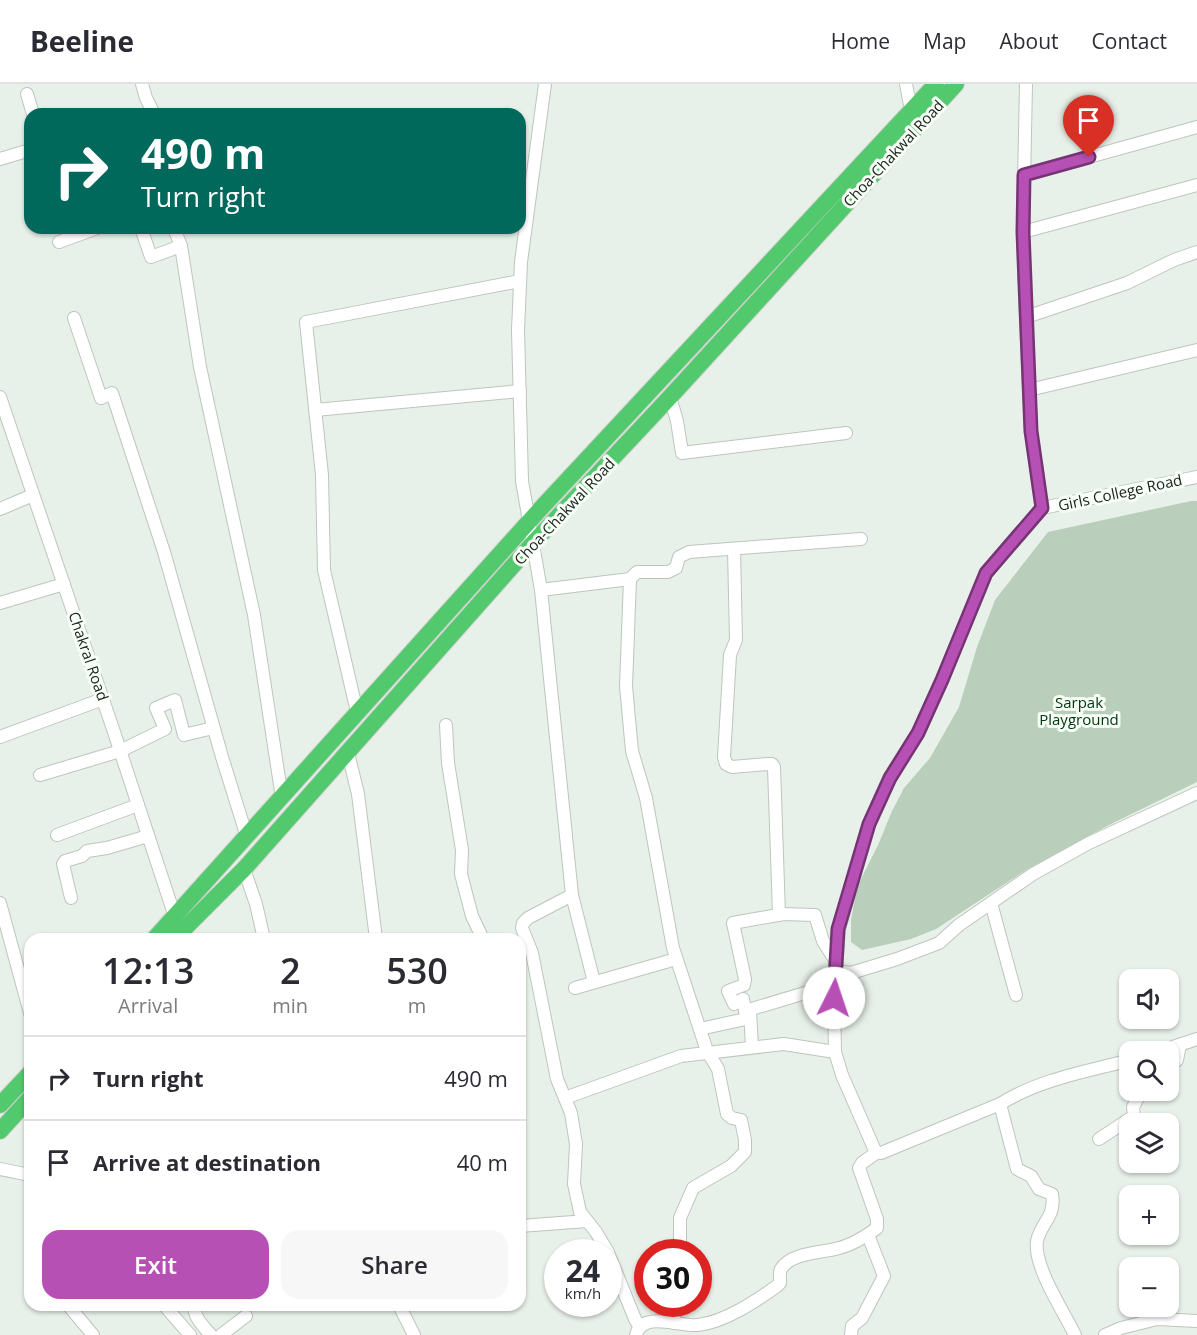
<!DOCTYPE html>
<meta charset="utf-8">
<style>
:root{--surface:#fff;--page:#f7f7f7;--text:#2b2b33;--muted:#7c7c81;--line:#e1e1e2;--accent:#b650b4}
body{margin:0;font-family:"Open Sans",sans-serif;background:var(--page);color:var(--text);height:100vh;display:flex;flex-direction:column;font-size:22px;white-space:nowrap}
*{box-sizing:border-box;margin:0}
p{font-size:20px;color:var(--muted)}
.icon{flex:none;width:33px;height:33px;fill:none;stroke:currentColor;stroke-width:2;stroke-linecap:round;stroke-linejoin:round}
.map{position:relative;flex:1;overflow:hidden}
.panel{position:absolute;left:24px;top:849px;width:502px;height:378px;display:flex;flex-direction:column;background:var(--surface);border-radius:18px;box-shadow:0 2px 4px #0004}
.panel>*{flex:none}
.hud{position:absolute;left:24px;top:24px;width:502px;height:126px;border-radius:18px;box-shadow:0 2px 4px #0004;background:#00695c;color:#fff;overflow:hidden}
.controls{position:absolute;left:1119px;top:885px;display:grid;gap:12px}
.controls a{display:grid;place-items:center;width:60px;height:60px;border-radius:12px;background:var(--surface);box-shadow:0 2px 4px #0004;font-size:30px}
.speed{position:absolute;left:544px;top:1155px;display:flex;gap:12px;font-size:30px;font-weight:700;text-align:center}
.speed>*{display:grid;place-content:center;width:78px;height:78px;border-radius:50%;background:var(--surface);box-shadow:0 2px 4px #0004;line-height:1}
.speed small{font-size:15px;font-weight:400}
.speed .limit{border:9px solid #d22;background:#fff;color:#111}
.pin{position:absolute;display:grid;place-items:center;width:51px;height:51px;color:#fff;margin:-62px -26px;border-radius:50% 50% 50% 0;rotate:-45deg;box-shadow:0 0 6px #0007}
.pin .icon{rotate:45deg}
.me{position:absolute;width:66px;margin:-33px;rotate:4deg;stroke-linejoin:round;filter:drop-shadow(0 0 4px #0008)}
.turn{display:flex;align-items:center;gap:21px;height:126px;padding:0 18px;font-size:27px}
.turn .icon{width:78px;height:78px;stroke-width:2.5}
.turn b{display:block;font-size:42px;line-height:51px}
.eta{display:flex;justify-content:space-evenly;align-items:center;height:102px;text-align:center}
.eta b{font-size:36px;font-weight:600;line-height:42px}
.primary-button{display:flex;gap:12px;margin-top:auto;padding:12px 18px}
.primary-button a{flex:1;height:69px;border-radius:18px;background:var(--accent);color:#fff;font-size:24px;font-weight:600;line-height:69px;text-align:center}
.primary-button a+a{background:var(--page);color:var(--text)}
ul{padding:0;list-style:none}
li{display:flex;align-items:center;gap:18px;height:84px;padding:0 18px;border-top:2px solid var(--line)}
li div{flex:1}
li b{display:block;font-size:22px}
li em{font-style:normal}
header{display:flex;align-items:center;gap:36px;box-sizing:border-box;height:84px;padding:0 30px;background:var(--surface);border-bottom:2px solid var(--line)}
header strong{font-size:28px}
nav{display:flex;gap:33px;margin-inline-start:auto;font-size:21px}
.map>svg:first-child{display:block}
.green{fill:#b9cebb}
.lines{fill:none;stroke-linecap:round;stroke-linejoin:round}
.minor-casing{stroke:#bdc5bd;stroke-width:14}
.highway-casing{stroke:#cecfce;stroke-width:18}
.minor{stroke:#fff;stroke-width:12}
.highway{stroke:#52c96c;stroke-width:16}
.route-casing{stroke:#763475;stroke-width:15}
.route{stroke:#b650b4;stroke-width:10}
.labels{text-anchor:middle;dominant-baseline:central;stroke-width:6;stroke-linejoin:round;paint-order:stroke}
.street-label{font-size:15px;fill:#202320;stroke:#f6fef6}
.park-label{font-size:15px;fill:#00350f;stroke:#f6fef6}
</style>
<header>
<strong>Beeline</strong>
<nav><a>Home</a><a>Map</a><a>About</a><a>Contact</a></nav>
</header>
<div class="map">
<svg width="1197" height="1251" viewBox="0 0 1197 1251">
<rect width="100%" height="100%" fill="#e8f1e9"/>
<path class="green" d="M 1191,417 L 1197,417 L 1197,698 L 1107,742 L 1026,786 L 936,845 L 911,855 L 862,866 L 851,858 L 851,836 L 857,803 L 878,761 L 892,727 L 904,704 L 930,674 L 959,623 L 977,563 L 995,516 L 1048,448 Z"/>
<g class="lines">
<g class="minor-casing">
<g id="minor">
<path d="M 142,0 L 146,14 L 154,30"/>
<path d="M 545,0 L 521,178 L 518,246 L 522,397 L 541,506 L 572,811 L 594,898"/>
<path d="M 906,0 L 911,26"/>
<path d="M 1026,0 L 1023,148 L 1025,215 L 1031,347 L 1042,424 L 986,489 L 942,596 L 918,649 L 889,694 L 869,740 L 839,845 L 834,914 L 835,968 L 842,991 L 876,1069 L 881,1069 L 1000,1020 C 1040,995 1085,988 1130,976"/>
<path d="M 27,10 L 33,30"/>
<path d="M 0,75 L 30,66"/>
<path d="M 1024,91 L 1197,43"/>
<path d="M 141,144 L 151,173 L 181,162"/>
<path d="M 174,144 L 181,162 L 200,283 L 254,531 L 282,714"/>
<path d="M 1023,148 L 1197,101"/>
<path d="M 59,158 L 97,144"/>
<path d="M 1026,233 L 1127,199 L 1174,176 L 1197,168"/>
<path d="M 74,234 L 101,314 L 112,309 L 164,468 L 222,673 L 247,753"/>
<path d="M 1029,306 L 1197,266"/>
<path d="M 0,313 L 114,648 L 175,833"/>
<path d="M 670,313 L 677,337 L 682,369 L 846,349"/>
<path d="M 315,326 L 520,307"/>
<path d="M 1042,424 L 1197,393"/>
<path d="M 0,425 L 33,411"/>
<path d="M 734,465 L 736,556 L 730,571 L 724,673 L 726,680 L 732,683 L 768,680 L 772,680 L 774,683 L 779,831"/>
<path d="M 630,495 L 626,602 L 632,667 L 646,714 L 673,864 L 707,967 L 718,985 L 727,1030 L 732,1034 L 741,1036 L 745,1056 L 745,1068 L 731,1082 L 693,1104 L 680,1134 L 680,1168"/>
<path d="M 541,506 L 630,495 L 637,488 L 668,488 L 676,484 L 679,473 L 689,468 L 861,455"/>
<path d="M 0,519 L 64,500"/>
<path d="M 357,628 L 324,486 L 322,391 L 306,238 L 520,197"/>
<path d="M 446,641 L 448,679 L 462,766 L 461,790 L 472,832 L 483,855"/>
<path d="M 0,653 L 103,615"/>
<path d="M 348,669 L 358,710 L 376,855"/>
<path d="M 40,691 L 120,667 L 165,645 L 156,624 L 175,616 L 184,651 L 213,644"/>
<path d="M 57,751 L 138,721"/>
<path d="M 244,785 L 256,820 L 264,855"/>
<path d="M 572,811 L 528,834 L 523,839 L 522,844 L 532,869 L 557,995 L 571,1029 L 576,1060 L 574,1100 L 580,1128 L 596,1148 L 608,1168"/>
<path d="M 71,814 L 63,780 L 65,777 L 82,772 L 87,767 L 107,764 L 148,752"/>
<path d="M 0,819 L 30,929"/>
<path d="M 991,819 L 1016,911"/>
<path d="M 835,876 L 823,857 L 815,831 L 783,830 L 733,839 L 745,895 L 744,901 L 728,907 L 734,920 L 743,915 L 745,927 L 835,900"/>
<path d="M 837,887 L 851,889 L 897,875 L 939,859 L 959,841 L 1033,790 L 1089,759 L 1197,709"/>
<path d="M 575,904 L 676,875"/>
<path d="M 750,928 L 752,962"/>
<path d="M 700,945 L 750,934"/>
<path d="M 1158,968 L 1197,955"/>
<path d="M 1168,983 L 1177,976 L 1180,961"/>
<path d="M 565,1014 L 681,972 L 784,960 L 835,968"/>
<path d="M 1000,1020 L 1017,1085 L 1031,1092 L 1039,1105 L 1052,1110 C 1056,1133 1041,1138 1037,1157 C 1033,1182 1064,1228 1075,1251"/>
<path d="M 1099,1055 L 1134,1032 L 1133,1023 L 1142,1006"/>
<path d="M 0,1085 L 30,1091"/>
<path d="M 520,1142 L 587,1137"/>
<path d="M 609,1171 L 635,1235 L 639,1242"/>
<path d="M 673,1220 L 674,1239"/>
<path d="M 68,1221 L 93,1251"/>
<path d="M 164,1221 L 190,1251"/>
<path d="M 194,1221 C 194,1234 203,1242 211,1251"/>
<path d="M 399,1221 L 414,1251"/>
<path d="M 221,1251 L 246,1232"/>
<path d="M 636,1251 C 642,1226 680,1243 698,1241 C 725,1238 756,1217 777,1202 L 780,1199 C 780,1194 779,1189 781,1185 C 791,1168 823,1169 839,1164 C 852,1161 866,1152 877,1144 L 877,1135 L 859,1084 L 862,1079 L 876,1069"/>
<path d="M 851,1251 L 852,1242 L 862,1234 L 884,1192 L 868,1151"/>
<path d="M 1105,1251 L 1121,1244 L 1157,1235 L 1197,1237"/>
</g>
</g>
<g class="highway-casing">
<g id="highway">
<path d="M 154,855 L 543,422 L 936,0"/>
<path d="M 174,855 L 244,785 L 533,459 L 670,313 L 956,0"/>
<path d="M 0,1021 L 30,989"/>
<path d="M 0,1047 L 30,1014"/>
</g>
</g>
<use href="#minor" class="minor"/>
<use href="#highway" class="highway"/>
</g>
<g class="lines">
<g class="route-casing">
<path id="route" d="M 834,914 L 838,845 L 869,740 L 890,694 L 918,649 L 942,596 L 986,489 L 1042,424 L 1031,347 L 1023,148 L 1024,91 L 1089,73"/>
</g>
<use href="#route" class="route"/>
</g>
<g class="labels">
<g class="street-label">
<text transform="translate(893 69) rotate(-47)">Choa-Chakwal Road</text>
<text transform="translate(1120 408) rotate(-12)">Girls College Road</text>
<text transform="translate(564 427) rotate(-47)">Choa-Chakwal Road</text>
<text transform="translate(89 572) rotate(71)">Chakral Road</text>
</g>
<g class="park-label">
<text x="1079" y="618">Sarpak<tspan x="1079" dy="17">Playground</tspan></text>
</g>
</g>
</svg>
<div class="controls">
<a><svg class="icon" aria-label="sound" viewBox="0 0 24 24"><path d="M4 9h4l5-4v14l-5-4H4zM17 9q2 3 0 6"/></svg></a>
<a><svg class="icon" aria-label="search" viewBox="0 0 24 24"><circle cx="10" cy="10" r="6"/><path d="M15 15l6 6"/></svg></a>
<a><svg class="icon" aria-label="layers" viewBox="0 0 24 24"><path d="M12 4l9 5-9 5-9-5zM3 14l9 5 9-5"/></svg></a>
<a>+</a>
<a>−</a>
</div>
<div class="speed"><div>24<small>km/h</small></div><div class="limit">30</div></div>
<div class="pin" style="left:1089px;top:73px;background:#d93025"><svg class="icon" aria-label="arrive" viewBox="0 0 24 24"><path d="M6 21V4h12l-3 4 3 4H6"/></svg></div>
<svg class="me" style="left:834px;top:914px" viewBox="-20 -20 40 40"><circle r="19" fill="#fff"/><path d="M0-13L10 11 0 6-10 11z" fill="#b650b4"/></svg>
<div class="hud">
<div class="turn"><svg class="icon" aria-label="right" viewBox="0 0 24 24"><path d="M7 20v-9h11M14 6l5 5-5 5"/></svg><div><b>490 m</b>Turn right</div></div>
</div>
<section class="panel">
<div class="eta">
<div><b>12:13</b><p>Arrival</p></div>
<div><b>2</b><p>min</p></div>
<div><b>530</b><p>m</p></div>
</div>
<ul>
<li><svg class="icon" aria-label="right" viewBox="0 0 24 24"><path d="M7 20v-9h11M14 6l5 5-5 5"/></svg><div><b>Turn right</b></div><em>490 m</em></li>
<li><svg class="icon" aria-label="arrive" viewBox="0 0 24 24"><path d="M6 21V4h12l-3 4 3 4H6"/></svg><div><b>Arrive at destination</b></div><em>40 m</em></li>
</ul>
<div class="primary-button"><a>Exit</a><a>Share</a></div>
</section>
</div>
